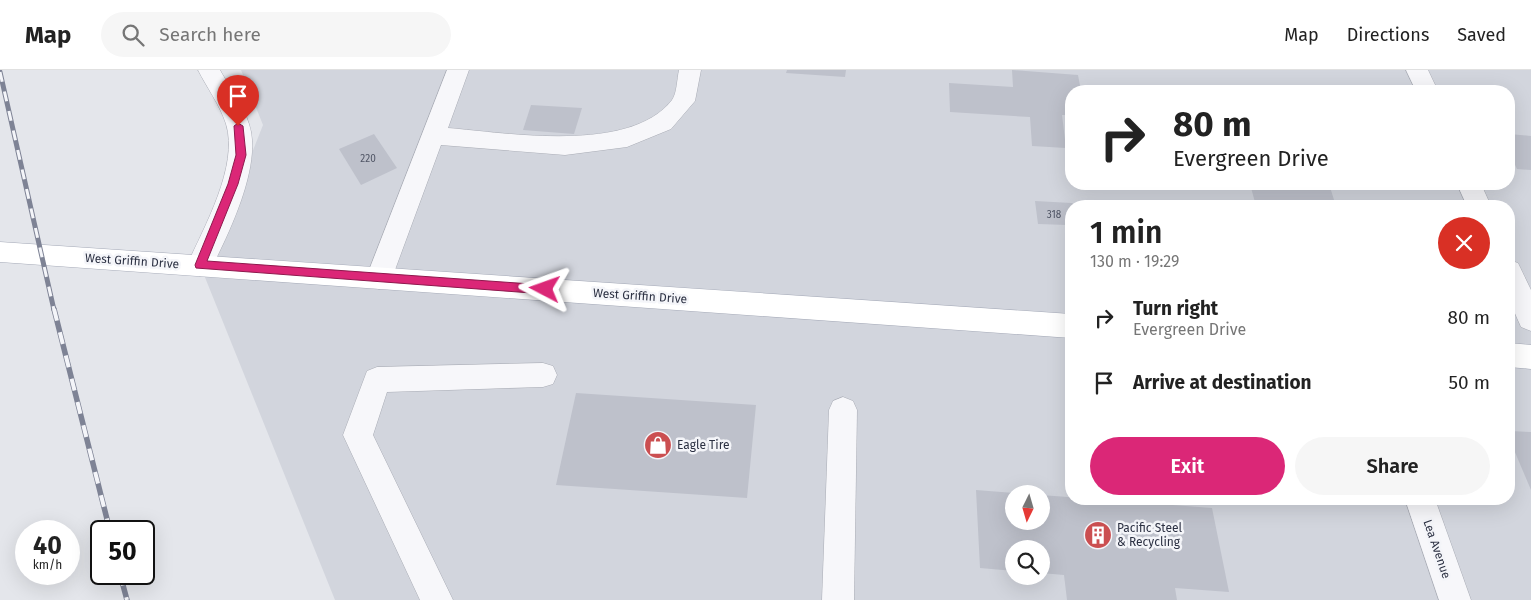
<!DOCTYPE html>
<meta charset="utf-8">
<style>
:root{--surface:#fff;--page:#f6f6f6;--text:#222;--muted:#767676;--line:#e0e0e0;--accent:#db2777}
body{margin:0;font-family:"Fira Sans",sans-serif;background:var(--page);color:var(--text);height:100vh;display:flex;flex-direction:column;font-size:19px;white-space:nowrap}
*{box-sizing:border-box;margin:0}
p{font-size:16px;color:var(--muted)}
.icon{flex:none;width:28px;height:28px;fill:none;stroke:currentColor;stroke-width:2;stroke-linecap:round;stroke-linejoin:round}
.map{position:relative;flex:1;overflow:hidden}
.details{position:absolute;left:1065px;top:130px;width:450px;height:305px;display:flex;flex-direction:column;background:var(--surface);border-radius:20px;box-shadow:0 5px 20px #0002}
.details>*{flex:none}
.banner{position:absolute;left:1065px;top:15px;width:450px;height:105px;border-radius:20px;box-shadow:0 5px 20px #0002;background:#fff;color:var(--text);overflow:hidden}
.needle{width:32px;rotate:185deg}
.buttons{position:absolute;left:1005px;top:415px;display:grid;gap:10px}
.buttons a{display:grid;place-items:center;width:45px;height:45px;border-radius:50%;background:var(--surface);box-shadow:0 5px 20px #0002;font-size:25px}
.speed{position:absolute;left:15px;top:450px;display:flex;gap:10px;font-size:25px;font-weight:700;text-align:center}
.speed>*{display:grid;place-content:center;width:65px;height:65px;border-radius:50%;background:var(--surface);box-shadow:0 5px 20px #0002;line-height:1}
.speed small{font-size:12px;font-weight:400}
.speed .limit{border:2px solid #111;border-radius:8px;background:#fff;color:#111}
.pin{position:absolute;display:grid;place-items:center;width:42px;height:42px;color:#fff;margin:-51px -21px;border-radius:50% 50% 50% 0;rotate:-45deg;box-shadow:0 0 5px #0007}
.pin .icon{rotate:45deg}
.me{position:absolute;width:55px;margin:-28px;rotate:274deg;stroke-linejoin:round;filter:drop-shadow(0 0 4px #0008)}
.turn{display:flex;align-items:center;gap:18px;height:105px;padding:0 25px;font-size:22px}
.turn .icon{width:65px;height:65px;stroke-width:2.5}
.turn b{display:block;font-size:35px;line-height:42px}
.round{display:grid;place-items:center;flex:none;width:52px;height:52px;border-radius:26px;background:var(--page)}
.headline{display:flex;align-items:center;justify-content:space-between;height:85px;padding:0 25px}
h1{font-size:30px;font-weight:600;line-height:38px}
.cta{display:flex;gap:10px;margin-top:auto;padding:10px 25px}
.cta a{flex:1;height:58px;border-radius:30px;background:var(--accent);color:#fff;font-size:20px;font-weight:600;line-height:58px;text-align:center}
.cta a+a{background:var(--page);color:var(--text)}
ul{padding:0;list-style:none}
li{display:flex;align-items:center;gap:15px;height:65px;padding:0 25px}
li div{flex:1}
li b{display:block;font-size:19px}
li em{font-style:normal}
header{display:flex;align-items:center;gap:30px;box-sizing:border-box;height:70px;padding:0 25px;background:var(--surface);border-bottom:1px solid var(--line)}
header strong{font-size:24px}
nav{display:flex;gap:28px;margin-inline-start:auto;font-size:18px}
.search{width:350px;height:45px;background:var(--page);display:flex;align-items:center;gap:12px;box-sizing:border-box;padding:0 18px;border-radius:28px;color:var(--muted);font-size:19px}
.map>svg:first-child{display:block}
.built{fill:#d2d5dd;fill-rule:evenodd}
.building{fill:#bec1cb}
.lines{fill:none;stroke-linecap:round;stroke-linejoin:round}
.minor-casing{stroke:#a9acb5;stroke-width:1}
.major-casing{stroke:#a4a9b7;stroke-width:1}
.minor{fill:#f7f7fa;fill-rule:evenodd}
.major{fill:#fff;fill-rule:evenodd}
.rail-far1-casing{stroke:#7e8395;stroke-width:5}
.rail-casing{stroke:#7e8395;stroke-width:5.5}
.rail-far1{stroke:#f4f5f9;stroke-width:3;stroke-dasharray:10;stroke-linecap:butt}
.rail{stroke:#f4f5f9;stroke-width:4;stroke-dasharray:12;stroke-linecap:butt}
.route{fill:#db2777;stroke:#8e194d}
.labels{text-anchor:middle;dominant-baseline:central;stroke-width:5;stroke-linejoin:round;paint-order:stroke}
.number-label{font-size:10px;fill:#505565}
.street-label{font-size:12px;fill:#2c3143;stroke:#f4f5f9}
.poi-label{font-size:12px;fill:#2c3143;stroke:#f4f5f9;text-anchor:start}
</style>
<header>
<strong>Map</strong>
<div class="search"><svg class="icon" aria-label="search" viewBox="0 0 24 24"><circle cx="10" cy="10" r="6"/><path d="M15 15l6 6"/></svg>Search here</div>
<nav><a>Map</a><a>Directions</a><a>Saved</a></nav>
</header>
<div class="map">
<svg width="1531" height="530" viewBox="0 0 1531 530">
<rect width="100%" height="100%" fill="#e4e6eb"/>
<path class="built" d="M 241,0 L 1531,0 L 1531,530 L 335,530 L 200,195 L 237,121 L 263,55 ZM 1071,21 L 1509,21 L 1509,114 L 1071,114 ZM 1071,136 L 1509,136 L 1509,429 L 1071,429 ZM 1014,424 L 1041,424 L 1041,451 L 1014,451 ZM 1014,479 L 1041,479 L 1041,506 L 1014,506 Z"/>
<g class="building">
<path d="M 787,0 L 846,0 L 845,7 L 786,3 Z"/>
<path d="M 1012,0 L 1078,5 L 1081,21 L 1071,21 L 1071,45 L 1062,45 L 1066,78 L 1032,76 L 1030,47 L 950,42 L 949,13 L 1013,17 Z"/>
<path d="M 531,35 L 582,38 L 574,64 L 523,60 Z"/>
<path d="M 374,64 L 397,98 L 361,115 L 339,79 Z"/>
<path d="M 1509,64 L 1531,66 L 1531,100 L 1517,99 L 1509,82 Z"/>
<path d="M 1250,114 L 1329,114 L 1336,136 L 1256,136 Z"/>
<path d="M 1035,131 L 1108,135 L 1108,136 L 1071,136 L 1071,174 L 1070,174 L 1067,155 L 1038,154 Z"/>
<path d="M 576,323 L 756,335 L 747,428 L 556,415 Z"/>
<path d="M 1509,361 L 1531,362 L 1531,420 L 1509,368 Z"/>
<path d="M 976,420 L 1014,423 L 1014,451 L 1041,451 L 1041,425 L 1212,438 L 1229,522 L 1175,518 L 1177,530 L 1067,530 L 1064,505 L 1041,503 L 1041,479 L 1014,479 L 1014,501 L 980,498 Z"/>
</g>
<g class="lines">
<g class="minor-casing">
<g id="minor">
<path d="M 198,0 L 220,0 C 230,18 243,35 249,54 C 263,95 228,165 209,203 L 200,206 L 191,203 L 187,195 C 204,157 239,96 226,54 C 220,35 207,18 198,0 Z"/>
<path d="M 447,0 L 469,0 L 448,58 C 508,63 630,84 672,30 C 677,23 677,9 679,0 L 701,0 L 695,31 L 671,59 L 627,77 L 565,85 L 441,75 L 392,208 L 388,216 L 379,219 L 370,216 L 366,208 Z"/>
<path d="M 1406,0 L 1428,0 L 1438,21 L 1416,21 Z"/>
<path d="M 1457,114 L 1481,114 L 1491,136 L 1467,136 Z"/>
<path d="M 1509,190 L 1518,193 L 1531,220 L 1531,261 L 1521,257 L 1509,230 Z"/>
<path d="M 543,293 L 553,296 L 557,305 L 553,314 L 543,317 L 387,322 L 373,365 L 453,530 L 420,530 L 343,365 L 367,301 L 377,297 Z"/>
<path d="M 843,327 L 853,331 L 857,340 L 854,530 L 822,530 L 829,340 L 833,331 Z"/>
<path d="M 1405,429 L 1435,429 L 1471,530 L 1439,530 Z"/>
</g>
</g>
<g class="major-casing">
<g id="major">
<path d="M 0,172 L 1071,244 L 1071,268 L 0,192 Z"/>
<path d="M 1509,273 L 1531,275 L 1531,299 L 1509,297 Z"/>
</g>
</g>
<use href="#minor" class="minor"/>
<use href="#major" class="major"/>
<g class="rail-far1-casing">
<path id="rail-far1" d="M 0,2 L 54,240"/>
</g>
<g class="rail-casing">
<g id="rail">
<path d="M 54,239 L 110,461"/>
<path d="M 120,504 L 127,530"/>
</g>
</g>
<use href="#rail-far1" class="rail-far1"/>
<use href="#rail" class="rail"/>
</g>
<path class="route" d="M 238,53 L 243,56 L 246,85 L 238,114 L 207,191 L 545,215 L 549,216 L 551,219 L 549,222 L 545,224 L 196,198 L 195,195 L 228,114 L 236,85 L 234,56 Z"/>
<defs>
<g id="shop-disc" transform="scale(1.4375)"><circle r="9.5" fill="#cb4f51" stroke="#f4f5f9"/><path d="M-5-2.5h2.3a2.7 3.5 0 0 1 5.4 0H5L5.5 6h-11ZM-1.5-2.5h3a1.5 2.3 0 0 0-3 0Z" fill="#fff"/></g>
<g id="building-disc" transform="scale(1.4375)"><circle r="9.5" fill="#cb4f51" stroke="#f4f5f9"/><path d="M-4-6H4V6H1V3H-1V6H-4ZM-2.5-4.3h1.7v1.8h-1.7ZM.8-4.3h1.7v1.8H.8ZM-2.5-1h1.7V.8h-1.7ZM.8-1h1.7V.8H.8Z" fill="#fff"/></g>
</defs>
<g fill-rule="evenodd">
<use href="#shop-disc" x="658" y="375"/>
<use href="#building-disc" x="1098" y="465"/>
</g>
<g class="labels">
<g class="number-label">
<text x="368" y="89">220</text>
<text x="1054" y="145">318</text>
</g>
<g class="street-label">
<text transform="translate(132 191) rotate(4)">West Griffin Drive</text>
<text transform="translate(640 226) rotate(4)">West Griffin Drive</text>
<text transform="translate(1437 479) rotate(71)">Lea Avenue</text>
</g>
<g class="poi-label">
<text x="677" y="375">Eagle Tire</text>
<text x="1117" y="458">Pacific Steel<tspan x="1117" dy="14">&amp; Recycling</tspan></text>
</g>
</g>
</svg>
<div class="buttons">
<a><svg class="needle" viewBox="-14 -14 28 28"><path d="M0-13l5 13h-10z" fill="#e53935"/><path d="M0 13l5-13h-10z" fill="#767676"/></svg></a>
<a><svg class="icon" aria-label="search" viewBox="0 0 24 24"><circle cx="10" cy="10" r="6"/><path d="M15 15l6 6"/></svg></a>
</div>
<div class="speed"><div>40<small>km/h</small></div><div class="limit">50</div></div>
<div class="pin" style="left:238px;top:56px;background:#d93025"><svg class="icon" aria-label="arrive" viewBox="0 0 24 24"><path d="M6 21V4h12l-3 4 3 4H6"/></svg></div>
<svg class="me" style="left:545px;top:219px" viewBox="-20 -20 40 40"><path d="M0-17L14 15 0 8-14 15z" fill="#db2777" stroke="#fff" stroke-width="4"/></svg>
<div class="banner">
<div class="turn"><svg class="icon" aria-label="right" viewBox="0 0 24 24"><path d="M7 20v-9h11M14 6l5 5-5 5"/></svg><div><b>80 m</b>Evergreen Drive</div></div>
</div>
<section class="details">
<div class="headline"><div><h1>1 min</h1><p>130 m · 19:29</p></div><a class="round" style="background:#d93025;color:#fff"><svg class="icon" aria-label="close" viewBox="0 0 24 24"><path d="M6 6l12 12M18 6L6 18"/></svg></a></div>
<ul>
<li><svg class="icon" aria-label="right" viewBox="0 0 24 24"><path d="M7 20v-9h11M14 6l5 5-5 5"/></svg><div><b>Turn right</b><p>Evergreen Drive</p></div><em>80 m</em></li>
<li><svg class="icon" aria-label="arrive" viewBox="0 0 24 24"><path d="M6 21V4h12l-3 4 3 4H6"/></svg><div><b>Arrive at destination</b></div><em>50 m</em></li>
</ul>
<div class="cta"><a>Exit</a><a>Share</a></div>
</section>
</div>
